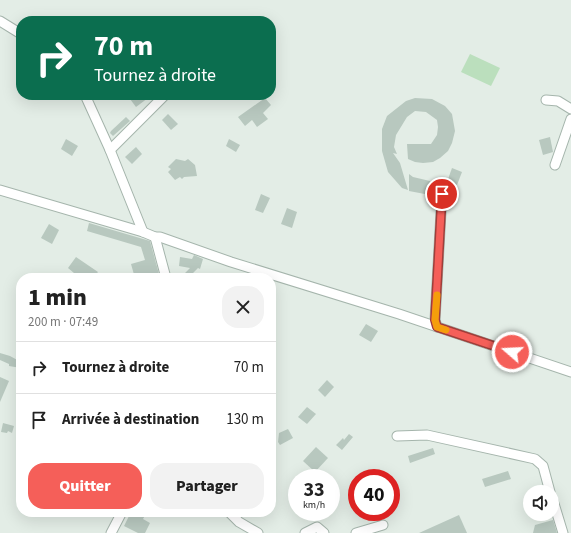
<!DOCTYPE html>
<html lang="fr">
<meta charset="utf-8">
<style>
:root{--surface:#fff;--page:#f2f2f2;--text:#222;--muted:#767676;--line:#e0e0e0;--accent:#f55f59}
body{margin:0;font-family:"Source Sans 3",sans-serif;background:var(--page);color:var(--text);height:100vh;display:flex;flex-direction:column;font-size:15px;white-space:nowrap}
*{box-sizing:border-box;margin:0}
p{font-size:13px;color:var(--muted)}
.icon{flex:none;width:22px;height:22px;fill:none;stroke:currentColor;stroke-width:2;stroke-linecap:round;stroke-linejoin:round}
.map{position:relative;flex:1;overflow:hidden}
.details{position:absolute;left:16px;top:273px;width:260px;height:244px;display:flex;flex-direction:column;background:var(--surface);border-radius:16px;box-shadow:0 4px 16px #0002}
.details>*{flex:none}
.top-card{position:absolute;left:16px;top:16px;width:260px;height:84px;border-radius:16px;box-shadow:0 4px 16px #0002;background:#0b6e4f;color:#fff;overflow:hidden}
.buttons{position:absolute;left:523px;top:485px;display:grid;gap:8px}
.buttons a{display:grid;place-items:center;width:36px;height:36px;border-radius:50%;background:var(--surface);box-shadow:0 4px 16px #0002;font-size:20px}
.speed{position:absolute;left:288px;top:469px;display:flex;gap:8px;font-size:20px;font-weight:700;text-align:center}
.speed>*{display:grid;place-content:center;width:52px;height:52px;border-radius:50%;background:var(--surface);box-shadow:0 4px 16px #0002;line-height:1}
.speed small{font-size:10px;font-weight:400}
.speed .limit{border:6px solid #d22;background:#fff;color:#111}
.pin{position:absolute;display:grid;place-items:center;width:34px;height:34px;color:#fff;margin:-17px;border:2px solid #fff;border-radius:50%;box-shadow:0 1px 4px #0007}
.me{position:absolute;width:44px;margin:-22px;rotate:289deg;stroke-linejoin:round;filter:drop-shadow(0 0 3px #0008)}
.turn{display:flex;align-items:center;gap:14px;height:84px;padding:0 12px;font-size:18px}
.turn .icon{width:52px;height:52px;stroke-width:2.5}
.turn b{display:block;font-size:28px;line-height:34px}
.round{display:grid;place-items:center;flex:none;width:42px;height:42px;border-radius:16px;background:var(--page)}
.head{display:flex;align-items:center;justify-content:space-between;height:68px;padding:0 12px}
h1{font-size:24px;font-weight:800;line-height:30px}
.cta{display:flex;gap:8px;margin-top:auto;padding:8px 12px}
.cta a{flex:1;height:46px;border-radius:16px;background:var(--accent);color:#fff;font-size:16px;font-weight:800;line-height:46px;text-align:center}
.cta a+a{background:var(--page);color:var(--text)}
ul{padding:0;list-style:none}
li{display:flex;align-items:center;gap:12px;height:52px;padding:0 12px;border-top:1px solid var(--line)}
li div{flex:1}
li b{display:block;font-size:15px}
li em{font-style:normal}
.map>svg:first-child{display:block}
.green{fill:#bbdfbd}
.building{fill:#b8c8bf}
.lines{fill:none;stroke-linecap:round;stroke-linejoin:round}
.minor-casing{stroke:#a5b5ac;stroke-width:11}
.minor{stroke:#fff;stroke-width:9}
.route-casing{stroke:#9f3e3a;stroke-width:10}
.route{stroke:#f55f59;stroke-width:7}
.slow{stroke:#f59e0b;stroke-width:7}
</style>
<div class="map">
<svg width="571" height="533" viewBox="0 0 571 533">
<rect width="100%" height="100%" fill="#e3ede6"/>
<path class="green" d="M 470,54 L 500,68 L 491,86 L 461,72 Z"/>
<g class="building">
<path d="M 127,95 L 152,95 L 136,107 Z"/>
<path d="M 265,98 L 271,105 L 263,113 L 268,119 L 257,127 L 252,120 L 245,126 L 238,117 Z"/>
<path d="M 415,98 L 432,99 L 445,106 L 452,114 L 455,131 L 452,143 L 448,151 L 440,158 L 433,162 L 423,163 L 415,162 L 408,159 L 407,144 L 431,144 L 437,135 L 438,127 L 437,120 L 426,112 L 415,111 L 407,117 L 396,135 L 394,147 L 397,154 L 393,153 L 400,163 L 408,190 L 402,188 L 388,172 L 382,151 L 382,129 L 387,116 L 406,101 Z"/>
<path d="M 168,114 L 178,124 L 171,130 L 162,120 Z"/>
<path d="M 126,117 L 130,121 L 113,136 L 110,133 L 111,131 Z"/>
<path d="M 550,137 L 553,152 L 543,155 L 539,140 Z"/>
<path d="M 66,139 L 78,146 L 72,156 L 61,149 Z"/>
<path d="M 229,139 L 240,145 L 236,152 L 226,146 Z"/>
<path d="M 136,147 L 142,154 L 132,164 L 125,157 Z"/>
<path d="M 176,159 L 185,161 L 188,159 L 195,165 L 197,176 L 184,177 L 182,179 L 180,177 L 175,180 L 168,172 L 171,169 L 168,167 Z"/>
<path d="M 452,168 L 462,172 L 457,185 L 447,182 Z"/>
<path d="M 409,174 L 413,177 L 430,181 L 435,187 L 430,195 L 409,191 Z"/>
<path d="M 261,194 L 270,198 L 263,213 L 255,210 Z"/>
<path d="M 287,208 L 297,212 L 292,228 L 281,224 Z"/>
<path d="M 89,223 L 150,241 L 160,278 L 135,278 L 131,264 L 145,260 L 141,247 L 87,231 Z"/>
<path d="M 49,224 L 59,230 L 52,244 L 41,238 Z"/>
<path d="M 194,255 L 203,259 L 200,269 L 198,268 L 188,278 L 180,278 L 190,268 L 179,266 L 180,257 L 192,259 Z"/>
<path d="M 76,257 L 98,272 L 93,278 L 90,278 L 83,274 L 80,278 L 68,268 Z"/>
<path d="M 366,324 L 378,331 L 371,342 L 359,335 Z"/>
<path d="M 0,353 L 10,356 L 21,362 L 21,368 L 9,366 L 9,364 L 0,360 Z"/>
<path d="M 0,377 L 9,381 L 0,402 Z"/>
<path d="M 327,380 L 334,387 L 325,397 L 318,390 Z"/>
<path d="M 307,407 L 316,414 L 307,424 L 298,417 Z"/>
<path d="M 3,423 L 14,426 L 12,433 L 8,431 L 7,433 L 1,432 Z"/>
<path d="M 288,429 L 293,438 L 280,445 L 278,442 L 279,433 Z"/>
<path d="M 349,434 L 353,437 L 342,450 L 336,445 L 343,438 L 344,440 Z"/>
<path d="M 316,447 L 328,458 L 315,472 L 303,461 Z"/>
<path d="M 433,448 L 435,454 L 410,463 L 408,456 Z"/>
<path d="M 508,471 L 511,479 L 485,487 L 482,479 Z"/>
<path d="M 131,512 L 147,512 L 143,519 L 150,523 L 145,533 L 138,533 L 124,526 Z"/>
<path d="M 459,515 L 467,533 L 419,533 Z"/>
<path d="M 553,520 L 557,533 L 533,533 L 535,525 Z"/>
</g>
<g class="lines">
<g class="minor-casing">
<g id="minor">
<path d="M 0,21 L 21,34"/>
<path d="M 85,95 L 110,150 L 143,232"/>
<path d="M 546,100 L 558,101 L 571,109"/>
<path d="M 110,150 L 165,95"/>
<path d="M 555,165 L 571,119"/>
<path d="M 0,190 L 143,232 L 155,237 L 160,237 L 231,262 L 399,314 L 571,372"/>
<path d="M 155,237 L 166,278"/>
<path d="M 437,327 L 435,320 L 442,194"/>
<path d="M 397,436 L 427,435 L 535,459 L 543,466 L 550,492"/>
<path d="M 552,497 L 563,533"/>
<path d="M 229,512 L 239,522 L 258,533"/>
<path d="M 111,533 L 122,512"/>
<path d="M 305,533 L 317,527 L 324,533"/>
<path d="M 356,533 L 383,525"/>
</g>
</g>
<use href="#minor" class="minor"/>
</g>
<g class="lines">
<g class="route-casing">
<path id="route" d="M 442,194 L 435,320 L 437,327 L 512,352"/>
</g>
<use href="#route" class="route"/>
<path class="slow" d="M 437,295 L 435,320 L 437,327 L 446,330"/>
</g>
</svg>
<div class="buttons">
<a><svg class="icon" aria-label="sound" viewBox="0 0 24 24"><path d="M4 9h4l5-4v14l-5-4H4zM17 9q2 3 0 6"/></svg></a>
</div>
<div class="speed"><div>33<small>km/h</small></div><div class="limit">40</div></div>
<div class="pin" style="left:442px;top:194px;background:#d93025"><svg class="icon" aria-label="arrive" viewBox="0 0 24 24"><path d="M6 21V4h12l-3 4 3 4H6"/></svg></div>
<svg class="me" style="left:512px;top:352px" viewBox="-20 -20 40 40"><circle r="17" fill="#f55f59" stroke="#fff" stroke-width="3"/><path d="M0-11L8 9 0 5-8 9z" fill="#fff"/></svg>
<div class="top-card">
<div class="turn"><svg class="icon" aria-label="right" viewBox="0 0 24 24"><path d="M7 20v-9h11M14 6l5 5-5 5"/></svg><div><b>70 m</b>Tournez à droite</div></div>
</div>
<section class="details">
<div class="head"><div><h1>1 min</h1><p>200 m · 07:49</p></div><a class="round"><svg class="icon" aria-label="close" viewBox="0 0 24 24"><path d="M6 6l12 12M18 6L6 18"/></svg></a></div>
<ul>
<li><svg class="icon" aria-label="right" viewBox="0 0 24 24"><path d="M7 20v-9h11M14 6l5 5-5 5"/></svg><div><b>Tournez à droite</b></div><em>70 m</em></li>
<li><svg class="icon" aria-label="arrive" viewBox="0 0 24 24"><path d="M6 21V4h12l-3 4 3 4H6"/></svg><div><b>Arrivée à destination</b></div><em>130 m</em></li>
</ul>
<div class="cta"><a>Quitter</a><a>Partager</a></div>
</section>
</div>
